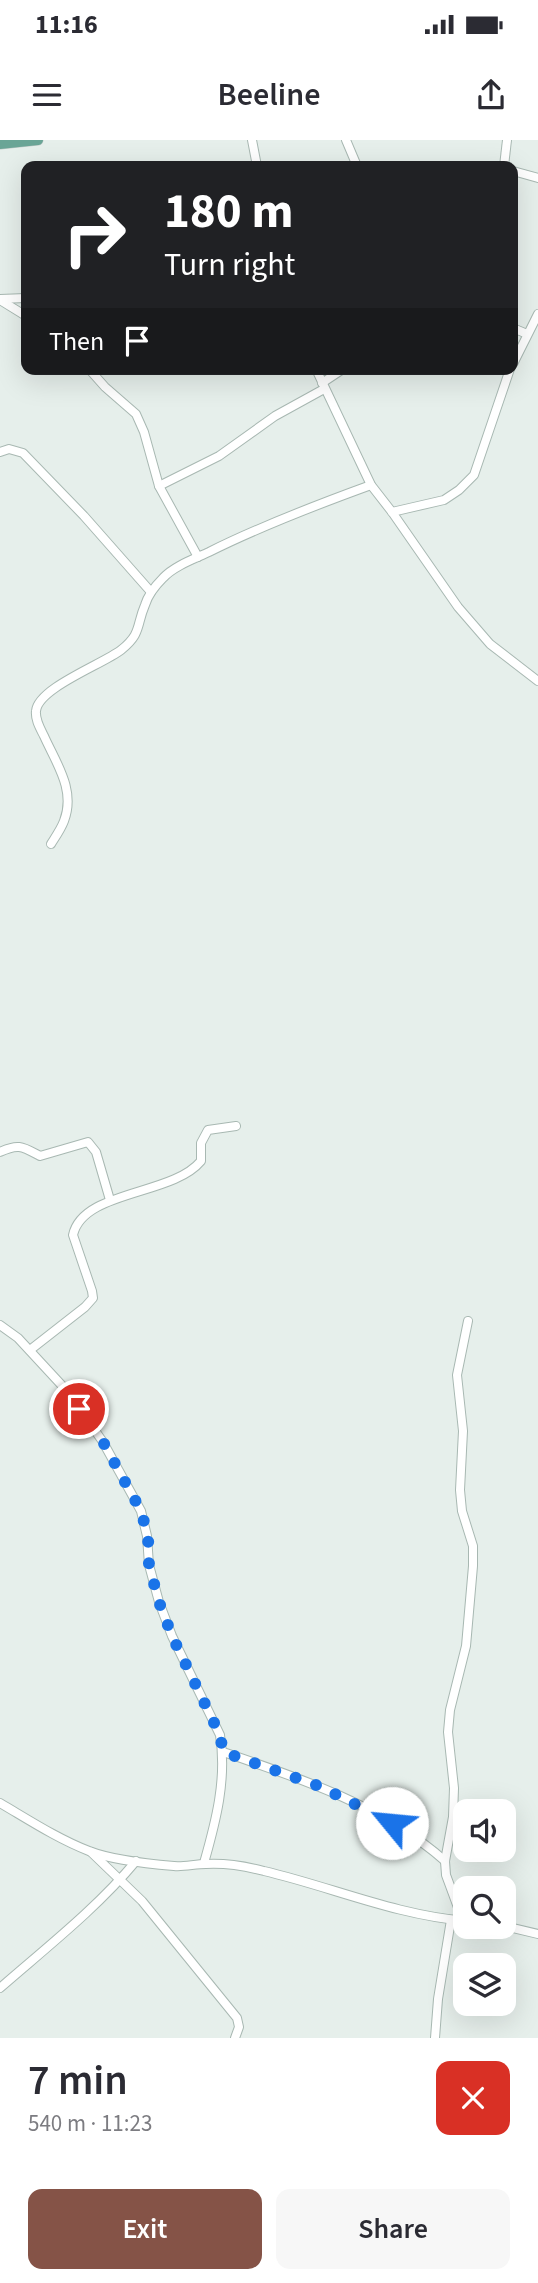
<!DOCTYPE html>
<meta charset="utf-8">
<style>
:root{--surface:#fff;--page:#f7f7f7;--text:#2b2b33;--muted:#7c7c81;--accent:#855347}
body{margin:0;font-family:"Source Sans 3",sans-serif;background:var(--page);color:var(--text);height:100vh;display:flex;flex-direction:column;font-size:26px;white-space:nowrap}
*{box-sizing:border-box;margin:0}
p{font-size:23px;color:var(--muted)}
.icon{flex:none;width:38px;height:38px;fill:none;stroke:currentColor;stroke-width:2;stroke-linecap:round;stroke-linejoin:round}
.map{position:relative;height:1898px;overflow:hidden}
.side{display:flex;flex-direction:column;background:var(--surface);flex:1}
.side>*{flex:none}
.top-card{position:absolute;left:21px;top:21px;width:497px;height:214px;border-radius:14px;box-shadow:0 7px 28px #0002;background:#202124;color:#fff;overflow:hidden}
.fabs{position:absolute;left:453px;top:1659px;display:grid;gap:14px}
.fabs a{display:grid;place-items:center;width:63px;height:63px;border-radius:14px;background:var(--surface);box-shadow:0 7px 28px #0002;font-size:35px}
.pin{position:absolute;display:grid;place-items:center;width:60px;height:60px;color:#fff;margin:-30px;border:4px solid #fff;border-radius:50%;box-shadow:0 2px 7px #0007}
.me{position:absolute;width:77px;margin:-38px;rotate:298deg;stroke-linejoin:round;filter:drop-shadow(0 0 5px #0008)}
.turn{display:flex;align-items:center;gap:24px;height:147px;padding:0 28px;font-size:32px}
.turn .icon{width:91px;height:91px;stroke-width:2.5}
.turn b{display:block;font-size:49px;line-height:60px}
.then{display:flex;align-items:center;height:66px;padding:0 28px;background:#0003;gap:14px;font-size:26px}
.round{display:grid;place-items:center;flex:none;width:74px;height:74px;border-radius:14px;background:var(--page)}
.headline{display:flex;align-items:center;justify-content:space-between;height:119px;padding:0 28px}
h1{font-size:42px;font-weight:600;line-height:52px}
.primary-button{display:flex;gap:14px;margin-top:auto;padding:14px 28px}
.primary-button a{flex:1;height:80px;border-radius:14px;background:var(--accent);color:#fff;font-size:28px;font-weight:600;line-height:80px;text-align:center}
.primary-button a+a{background:var(--page);color:var(--text)}
.status{display:flex;justify-content:space-between;align-items:center;height:49px;padding:0 35px;background:var(--surface);direction:ltr}
.status svg{height:19px;fill:currentColor}
header{display:flex;justify-content:space-between;align-items:center;height:91px;padding:0 28px;background:var(--surface);font-size:32px;font-weight:600}
.map>svg:first-child{display:block}
.lines{fill:none;stroke-linecap:round;stroke-linejoin:round}
.minor-casing{stroke:#a8b8b2;stroke-width:10}
.major-casing{stroke:#c2cac8;stroke-width:11}
.minor{stroke:#fff;stroke-width:8}
.major{stroke:#6aa596;stroke-width:10}
.route{stroke:#1a73e8;stroke-width:12;stroke-dasharray:0 21.6}
</style>
<div class="status"><b>11:16</b><svg viewBox="0 0 49 12"><path d="M0 12V9h3v3zM5 12V6h3v6zM10 12V3h3v9zM15 12V0h3v12zM26 1h20v11H26zM47 4h2v5h-2z"/></svg></div>
<header><svg class="icon" aria-label="menu" viewBox="0 0 24 24"><path d="M4 6h16M4 12h16M4 18h16"/></svg>Beeline<svg class="icon" aria-label="share" viewBox="0 0 24 24"><path d="M12 15V3M7 8l5-5 5 5M5 13v7h14v-7"/></svg></header>
<div class="map">
<svg width="538" height="1898" viewBox="0 0 538 1898">
<rect width="100%" height="100%" fill="#e6efeb"/>
<g class="lines">
<g class="minor-casing">
<g id="minor">
<path d="M 252,0 L 257,26"/>
<path d="M 346,0 L 357,26"/>
<path d="M 504,26 L 507,0"/>
<path d="M 513,31 L 538,38"/>
<path d="M 0,159 L 26,158"/>
<path d="M 0,160 L 26,176"/>
<path d="M 513,188 L 527,194"/>
<path d="M 513,224 L 538,174"/>
<path d="M 89,229 L 105,247 L 136,274 L 144,292 L 159,346 L 198,417"/>
<path d="M 316,229 L 371,345 L 392,372 L 458,467 L 490,504 L 538,541"/>
<path d="M 322,243 L 343,229"/>
<path d="M 0,312 L 9,309 L 23,313 L 84,376 L 151,452"/>
<path d="M 159,346 L 219,316 L 275,276 L 324,249"/>
<path d="M 392,372 L 444,360 L 459,350 L 474,335 L 510,229"/>
<path d="M 51,704 C 56,696 61,689 64,681 C 76,650 56,623 44,596 C 40,588 35,580 36,571 C 38,548 103,524 121,510 C 142,493 136,486 145,465 C 148,455 155,446 163,438 C 174,426 194,419 209,412 C 261,386 316,365 371,345"/>
<path d="M 0,1012 C 19,1003 23,1007 40,1016 L 88,1002 L 96,1012 L 110,1060"/>
<path d="M 0,1185 L 18,1198 L 68,1252 L 103,1302 L 141,1371 L 147,1396 L 149,1425 L 159,1462 L 172,1496 L 220,1595 C 227,1639 216,1681 204,1723"/>
<path d="M 30,1210 L 85,1167 L 93,1158 L 92,1151 L 73,1095 C 83,1050 172,1056 201,1021 L 201,1003 L 208,990 L 236,986"/>
<path d="M 223,1612 C 300,1638 383,1666 445,1721"/>
<path d="M 0,1663 C 29,1680 58,1699 89,1711 C 112,1720 150,1724 174,1726 C 184,1727 195,1724 206,1724 C 225,1723 245,1726 264,1731 C 332,1747 395,1775 466,1781"/>
<path d="M 91,1712 L 142,1761 L 237,1878 L 239,1887 L 235,1898"/>
<path d="M 463,1781 L 446,1735 L 445,1721 L 453,1677 L 454,1648 L 448,1592 L 450,1570 L 466,1506 L 473,1426 L 473,1406 L 462,1371 L 460,1350 L 463,1291 L 457,1235 L 468,1181"/>
<path d="M 504,1786 L 538,1794"/>
<path d="M 0,1848 C 47,1807 97,1768 136,1721"/>
<path d="M 435,1898 L 438,1859 L 451,1780"/>
</g>
</g>
<g class="major-casing">
<path id="major" d="M 0,4 L 38,0"/>
</g>
<use href="#minor" class="minor"/>
<use href="#major" class="major"/>
</g>
<g class="lines">
<path class="route" d="M 79,1269 L 103,1302 L 141,1371 L 148,1396 L 149,1425 L 159,1462 L 172,1496 L 220,1595 L 223,1612 L 319,1646 L 392,1683"/>
</g>
</svg>
<div class="fabs">
<a><svg class="icon" aria-label="sound" viewBox="0 0 24 24"><path d="M4 9h4l5-4v14l-5-4H4zM17 9q2 3 0 6"/></svg></a>
<a><svg class="icon" aria-label="search" viewBox="0 0 24 24"><circle cx="10" cy="10" r="6"/><path d="M15 15l6 6"/></svg></a>
<a><svg class="icon" aria-label="layers" viewBox="0 0 24 24"><path d="M12 4l9 5-9 5-9-5zM3 14l9 5 9-5"/></svg></a>
</div>
<div class="pin" style="left:79px;top:1269px;background:#d93025"><svg class="icon" aria-label="arrive" viewBox="0 0 24 24"><path d="M6 21V4h12l-3 4 3 4H6"/></svg></div>
<svg class="me" style="left:392px;top:1683px" viewBox="-20 -20 40 40"><circle r="19" fill="#fff"/><path d="M0-13L10 11 0 6-10 11z" fill="#1a73e8"/></svg>
<div class="top-card">
<div class="turn"><svg class="icon" aria-label="right" viewBox="0 0 24 24"><path d="M7 20v-9h11M14 6l5 5-5 5"/></svg><div><b>180 m</b>Turn right</div></div>
<div class="then">Then<svg class="icon" aria-label="arrive" viewBox="0 0 24 24"><path d="M6 21V4h12l-3 4 3 4H6"/></svg></div>
</div>
</div>
<section class="side">
<div class="headline"><div><h1>7 min</h1><p>540 m · 11:23</p></div><a class="round" style="background:#d93025;color:#fff"><svg class="icon" aria-label="close" viewBox="0 0 24 24"><path d="M6 6l12 12M18 6L6 18"/></svg></a></div>
<div class="primary-button"><a>Exit</a><a>Share</a></div>
</section>
